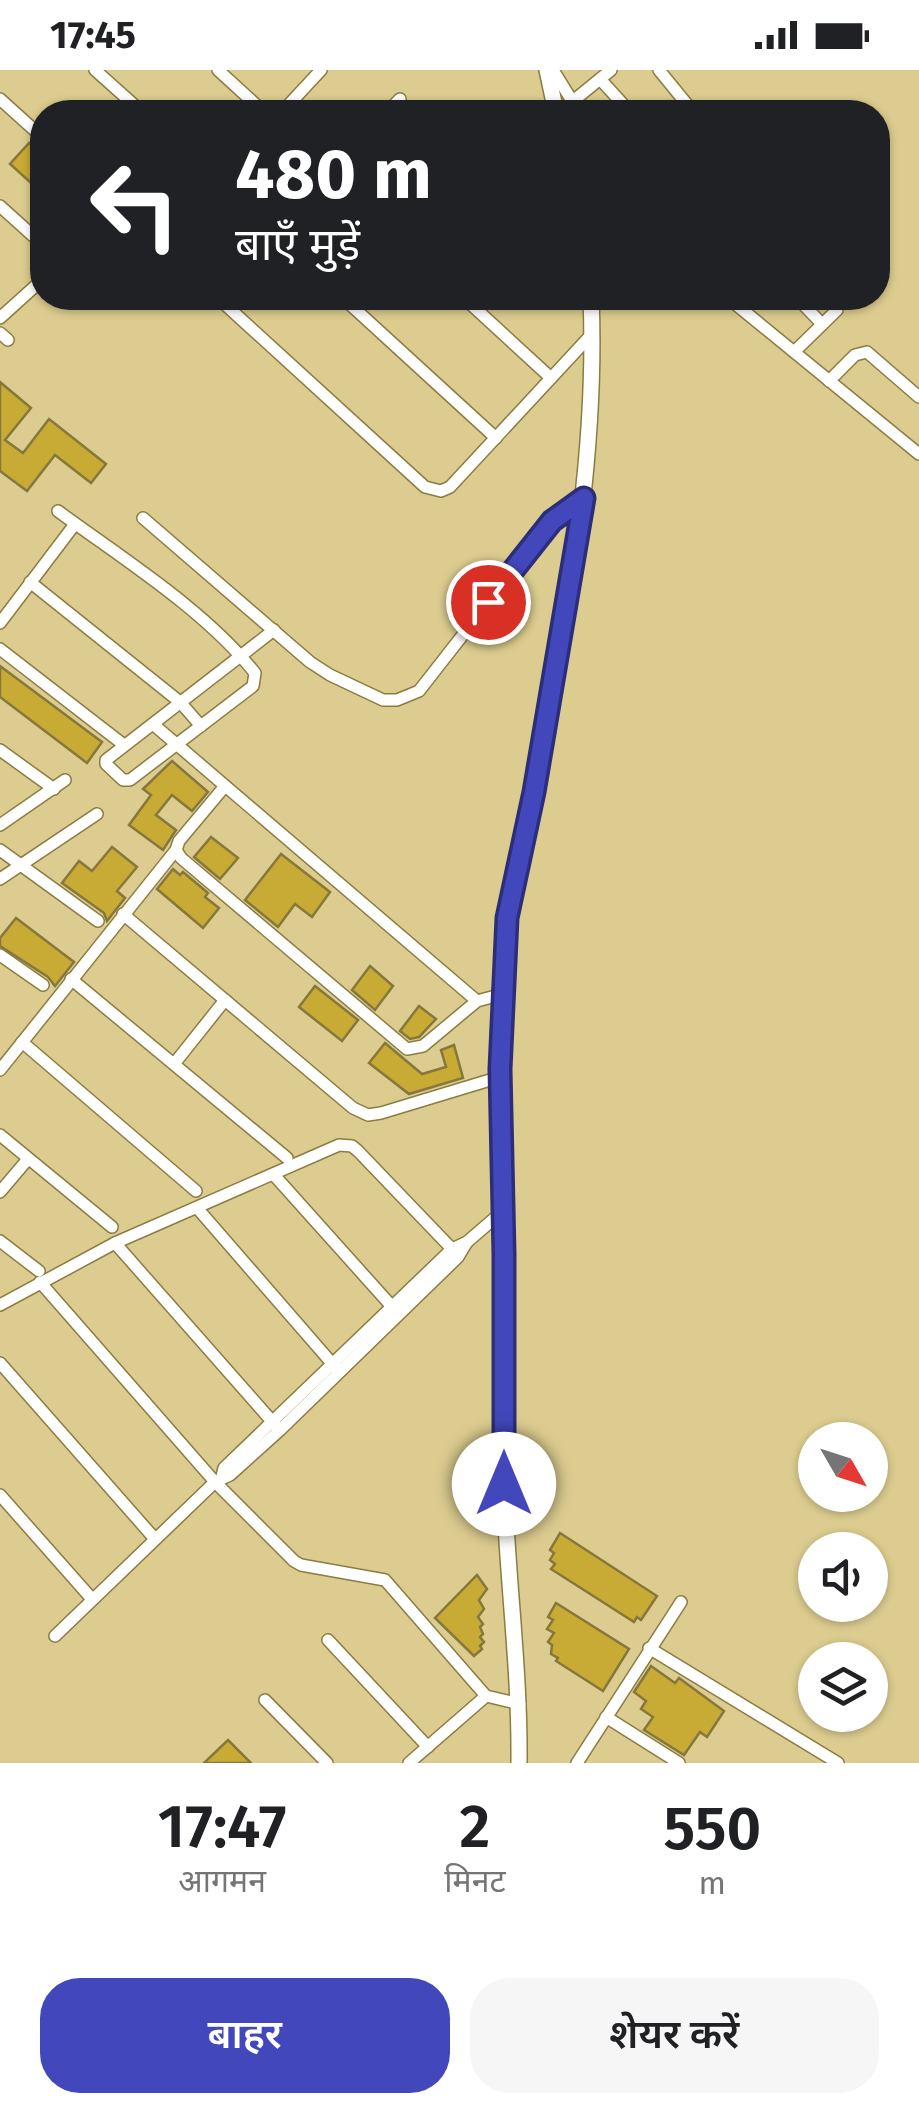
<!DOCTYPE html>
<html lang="hi">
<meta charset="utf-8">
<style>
:root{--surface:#fff;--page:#f6f6f6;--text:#202124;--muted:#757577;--accent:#4347bc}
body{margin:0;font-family:"Fira Sans","Noto Sans Devanagari",sans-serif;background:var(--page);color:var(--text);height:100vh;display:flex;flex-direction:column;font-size:38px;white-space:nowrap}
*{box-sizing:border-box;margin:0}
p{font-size:32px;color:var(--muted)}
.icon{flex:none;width:55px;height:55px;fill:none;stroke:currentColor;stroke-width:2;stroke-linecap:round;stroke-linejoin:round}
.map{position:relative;height:1693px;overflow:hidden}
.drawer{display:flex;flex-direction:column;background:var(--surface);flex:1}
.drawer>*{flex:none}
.banner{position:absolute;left:30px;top:30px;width:860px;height:210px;border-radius:40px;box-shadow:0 2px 8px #0004;background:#202124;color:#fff;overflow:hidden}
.needle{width:65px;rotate:129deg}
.buttons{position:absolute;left:798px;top:1352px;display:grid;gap:20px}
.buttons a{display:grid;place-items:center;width:90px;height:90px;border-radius:50%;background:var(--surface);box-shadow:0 2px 8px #0004;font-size:50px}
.pin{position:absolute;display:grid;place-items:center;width:85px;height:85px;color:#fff;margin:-42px;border:5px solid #fff;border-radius:50%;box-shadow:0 2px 10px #0007}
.me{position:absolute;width:110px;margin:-55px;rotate:0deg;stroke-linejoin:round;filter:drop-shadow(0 0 8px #0008)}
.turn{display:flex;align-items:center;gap:35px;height:210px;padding:0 40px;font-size:45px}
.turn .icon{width:130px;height:130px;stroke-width:2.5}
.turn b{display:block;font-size:70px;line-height:85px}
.eta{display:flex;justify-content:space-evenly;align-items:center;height:170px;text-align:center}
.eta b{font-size:60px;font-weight:600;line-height:70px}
.action{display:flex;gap:20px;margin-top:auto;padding:20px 40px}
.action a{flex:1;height:115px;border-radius:40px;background:var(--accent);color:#fff;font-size:40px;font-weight:600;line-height:115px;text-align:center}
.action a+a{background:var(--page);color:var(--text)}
.status{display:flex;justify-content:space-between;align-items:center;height:70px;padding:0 50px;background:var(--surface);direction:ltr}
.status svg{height:28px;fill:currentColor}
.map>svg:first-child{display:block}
.building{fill:#c7ab34;stroke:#86773c;stroke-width:2.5}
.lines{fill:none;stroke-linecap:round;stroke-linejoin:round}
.street-casing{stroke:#8b7c41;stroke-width:14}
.secondary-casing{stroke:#8b7c41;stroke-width:18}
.street{stroke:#fff;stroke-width:11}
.secondary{stroke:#fff;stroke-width:15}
.route-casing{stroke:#2c2e7a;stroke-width:25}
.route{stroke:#4347bc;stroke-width:18}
</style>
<div class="status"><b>17:45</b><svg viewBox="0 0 49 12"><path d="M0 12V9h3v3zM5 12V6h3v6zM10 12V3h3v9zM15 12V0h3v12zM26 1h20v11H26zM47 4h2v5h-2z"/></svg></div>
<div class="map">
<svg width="919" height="1693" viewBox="0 0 919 1693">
<rect width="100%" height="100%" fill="#dccc8f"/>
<g class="building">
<path d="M 29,73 L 42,85 L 42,123 L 10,94 Z"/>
<path d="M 0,312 L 31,338 L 5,370 L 23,383 L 49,349 L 106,394 L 91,413 L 55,385 L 27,421 L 0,401 Z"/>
<path d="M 0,596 L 102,672 L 87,693 L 0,627 Z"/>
<path d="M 172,691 L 208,722 L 192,741 L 172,725 L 156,745 L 176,760 L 163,780 L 129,755 L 151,725 L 143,719 Z"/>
<path d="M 211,767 L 238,788 L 220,809 L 194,787 Z"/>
<path d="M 112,777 L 137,797 L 117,821 L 125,828 L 107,851 L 104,843 L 62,813 L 79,791 L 92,801 Z"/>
<path d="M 281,784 L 330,822 L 312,847 L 295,834 L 278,857 L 245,830 Z"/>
<path d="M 173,799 L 180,805 L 183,802 L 208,823 L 205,827 L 219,838 L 203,858 L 157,819 Z"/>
<path d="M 16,848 L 74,892 L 55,916 L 48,907 L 0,876 L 0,868 Z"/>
<path d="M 370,896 L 393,916 L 375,940 L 352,920 Z"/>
<path d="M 315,916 L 358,950 L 342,971 L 299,937 Z"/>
<path d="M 419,936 L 436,949 L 419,967 L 410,969 L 400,961 Z"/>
<path d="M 385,973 L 422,1004 L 446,997 L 441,980 L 454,975 L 463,1008 L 409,1024 L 369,993 Z"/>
<path d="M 560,1463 L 657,1526 L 641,1550 L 637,1547 L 634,1552 L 551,1499 L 555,1494 L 550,1490 L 554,1483 L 550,1480 Z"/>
<path d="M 477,1505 L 487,1519 L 479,1530 L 484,1539 L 478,1547 L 483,1554 L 480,1557 L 483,1564 L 480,1567 L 484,1572 L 480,1576 L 482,1579 L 474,1586 L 435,1548 Z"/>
<path d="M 556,1533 L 629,1579 L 603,1621 L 556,1591 L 558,1588 L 551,1584 L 552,1575 L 548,1572 L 554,1563 L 547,1559 L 553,1550 L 548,1547 Z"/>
<path d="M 651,1596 L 675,1613 L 679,1608 L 724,1641 L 707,1667 L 700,1662 L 684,1685 L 644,1660 L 653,1647 L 641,1639 L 646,1631 L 634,1622 Z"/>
<path d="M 228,1670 L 251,1693 L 204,1693 Z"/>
</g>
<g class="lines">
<g class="street-casing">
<g id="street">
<path d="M 95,0 L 142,42"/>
<path d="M 218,0 L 264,42"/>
<path d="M 553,0 L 579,42"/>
<path d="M 659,0 L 690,38"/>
<path d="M 600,9 L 630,42"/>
<path d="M 0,29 L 42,67"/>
<path d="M 573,31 L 611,0"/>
<path d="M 282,42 L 321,0"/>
<path d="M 387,42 L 400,29"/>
<path d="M 0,136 L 42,174"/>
<path d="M 218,228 L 425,417 L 441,421 L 450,417 L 591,265"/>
<path d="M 343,228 L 496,368"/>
<path d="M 464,228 L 551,308"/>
<path d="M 728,228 L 919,384"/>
<path d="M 797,228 L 822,254"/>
<path d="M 0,248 L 42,210"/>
<path d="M 0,263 L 8,270"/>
<path d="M 794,282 L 837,240 L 836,228"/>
<path d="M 829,311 L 855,285 L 867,282 L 919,327"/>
<path d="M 58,441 C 123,489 205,540 255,603 L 253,616 L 130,710 L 123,710 L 106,694 L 106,690 L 274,560"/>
<path d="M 143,448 L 310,592 L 330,605 L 383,630 L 397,630 L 419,621 L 552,451 L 583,428"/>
<path d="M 30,512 L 180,632 L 201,656"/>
<path d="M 0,553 L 75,454"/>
<path d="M 0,579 L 124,675"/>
<path d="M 154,655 L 477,931"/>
<path d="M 0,680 L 54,719"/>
<path d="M 225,716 L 179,771 L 176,780 L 181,788 L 407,979 L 423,976 L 477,931 L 503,924"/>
<path d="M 0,755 L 65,710"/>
<path d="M 0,780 L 98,851"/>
<path d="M 0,809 L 97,744"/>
<path d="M 123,844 L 353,1038 L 368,1045 L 381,1043 L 500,1007"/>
<path d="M 0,885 L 43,915"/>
<path d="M 71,909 L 287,1088"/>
<path d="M 22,972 L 196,1121"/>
<path d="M 174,994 L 225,930"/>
<path d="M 0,1000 L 176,780"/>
<path d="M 0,1065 L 112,1157"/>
<path d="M 274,1105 L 395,1240"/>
<path d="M 0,1122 L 28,1089"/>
<path d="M 198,1139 L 336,1298"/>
<path d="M 0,1171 L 39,1201"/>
<path d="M 115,1173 L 277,1357"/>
<path d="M 40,1212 L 215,1412 L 294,1491 L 301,1495 L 385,1510 L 486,1626 L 520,1634"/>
<path d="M 0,1235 L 115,1173 L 339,1075 L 352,1076 L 358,1081 L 452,1179"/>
<path d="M 0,1293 L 155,1469"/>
<path d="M 222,1406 L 224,1398 L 452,1179 L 467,1172 L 503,1141"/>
<path d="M 0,1425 L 92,1529"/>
<path d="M 55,1566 L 215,1412 L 230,1405 L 280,1360 L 458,1187 L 467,1172"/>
<path d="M 328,1570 L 428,1677"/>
<path d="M 649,1578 L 838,1693"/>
<path d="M 265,1630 L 327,1693"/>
<path d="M 606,1647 L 679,1693"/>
<path d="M 409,1693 L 486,1626"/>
<path d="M 577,1693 L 681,1532"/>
</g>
</g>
<g class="secondary-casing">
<g id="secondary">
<path d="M 547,0 L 556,42"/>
<path d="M 519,1693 C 520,1599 507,1507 504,1414 C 501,1339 505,1263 505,1187 C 504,1073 498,961 507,847 C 510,804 526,764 534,722 C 565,559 598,394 591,228"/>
</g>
</g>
<use href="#street" class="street"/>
<use href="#secondary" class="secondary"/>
</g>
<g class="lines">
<g class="route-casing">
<path id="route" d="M 488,532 L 552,451 L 584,428 L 534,722 L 507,848 L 500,999 L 504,1184 L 504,1414"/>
</g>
<use href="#route" class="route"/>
</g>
</svg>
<div class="buttons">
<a><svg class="needle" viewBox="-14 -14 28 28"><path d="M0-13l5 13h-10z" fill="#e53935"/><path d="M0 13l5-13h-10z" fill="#757577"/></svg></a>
<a><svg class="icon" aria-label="sound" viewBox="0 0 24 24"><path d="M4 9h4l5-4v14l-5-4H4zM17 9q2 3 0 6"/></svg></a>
<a><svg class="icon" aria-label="layers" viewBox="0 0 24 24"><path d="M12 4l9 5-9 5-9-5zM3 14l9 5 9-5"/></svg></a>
</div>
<div class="pin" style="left:488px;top:532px;background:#d93025"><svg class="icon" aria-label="arrive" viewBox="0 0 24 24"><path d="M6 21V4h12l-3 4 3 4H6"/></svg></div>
<svg class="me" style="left:504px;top:1414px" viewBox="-20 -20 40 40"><circle r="19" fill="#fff"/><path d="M0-13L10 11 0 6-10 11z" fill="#4347bc"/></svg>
<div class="banner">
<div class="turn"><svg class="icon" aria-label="left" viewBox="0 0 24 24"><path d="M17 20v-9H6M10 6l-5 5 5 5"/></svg><div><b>480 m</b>बाएँ मुड़ें</div></div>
</div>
</div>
<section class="drawer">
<div class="eta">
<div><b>17:47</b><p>आगमन</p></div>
<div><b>2</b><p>मिनट</p></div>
<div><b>550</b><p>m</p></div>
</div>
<div class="action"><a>बाहर</a><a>शेयर करें</a></div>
</section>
